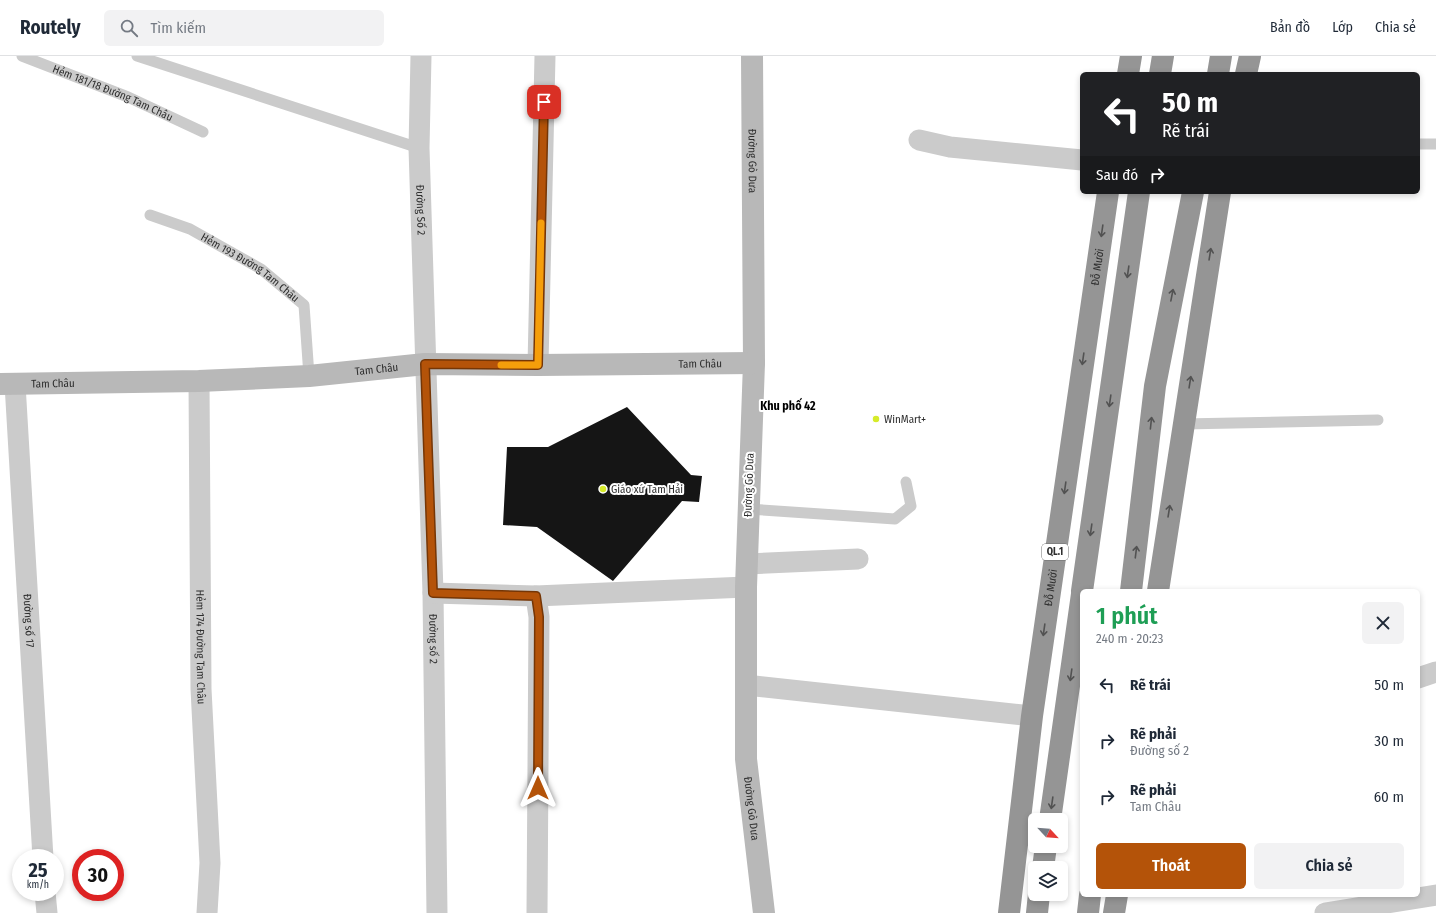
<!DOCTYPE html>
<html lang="vi">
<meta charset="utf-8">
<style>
:root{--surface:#fff;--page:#f2f2f3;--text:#1f2937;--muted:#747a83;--line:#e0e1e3;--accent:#b45309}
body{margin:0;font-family:"Fira Sans Condensed",sans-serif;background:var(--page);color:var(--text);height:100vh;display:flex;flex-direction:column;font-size:15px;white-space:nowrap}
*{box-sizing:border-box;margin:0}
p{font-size:13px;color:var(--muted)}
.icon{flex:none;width:22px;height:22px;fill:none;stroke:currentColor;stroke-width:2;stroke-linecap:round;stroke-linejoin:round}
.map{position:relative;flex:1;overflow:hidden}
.sheet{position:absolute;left:1080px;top:533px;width:340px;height:308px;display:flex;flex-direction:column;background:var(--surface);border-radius:6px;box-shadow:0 2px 6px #0003}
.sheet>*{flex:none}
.banner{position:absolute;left:1080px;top:16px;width:340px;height:122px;border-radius:6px;box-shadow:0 2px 6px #0003;background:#202124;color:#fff;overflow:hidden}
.needle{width:26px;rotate:116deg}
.buttons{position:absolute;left:1028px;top:757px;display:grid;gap:8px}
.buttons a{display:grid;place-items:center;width:40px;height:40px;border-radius:6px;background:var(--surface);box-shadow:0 2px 6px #0003;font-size:20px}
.speed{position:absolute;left:12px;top:793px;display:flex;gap:8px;font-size:20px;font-weight:700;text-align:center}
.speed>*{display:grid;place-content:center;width:52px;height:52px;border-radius:50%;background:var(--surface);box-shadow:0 2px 6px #0003;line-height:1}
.speed small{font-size:10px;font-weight:400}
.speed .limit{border:6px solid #d22;background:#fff;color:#111}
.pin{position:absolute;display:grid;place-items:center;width:34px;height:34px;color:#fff;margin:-17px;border-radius:8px;box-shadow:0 2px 6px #0006}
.me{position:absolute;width:44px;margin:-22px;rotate:0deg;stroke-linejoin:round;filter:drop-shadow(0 0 3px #0008)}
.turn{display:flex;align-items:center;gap:14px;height:84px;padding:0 16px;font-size:18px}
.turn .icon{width:52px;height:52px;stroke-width:2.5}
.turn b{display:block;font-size:28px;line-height:34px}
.then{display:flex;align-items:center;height:38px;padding:0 16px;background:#0003;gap:8px;font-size:15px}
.round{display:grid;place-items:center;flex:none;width:42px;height:42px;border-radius:6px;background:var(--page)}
.overview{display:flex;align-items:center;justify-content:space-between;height:68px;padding:0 16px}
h1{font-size:24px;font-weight:600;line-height:30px;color:#1e9e55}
.button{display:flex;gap:8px;margin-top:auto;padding:8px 16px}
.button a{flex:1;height:46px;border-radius:6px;background:var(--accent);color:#fff;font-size:16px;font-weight:600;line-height:46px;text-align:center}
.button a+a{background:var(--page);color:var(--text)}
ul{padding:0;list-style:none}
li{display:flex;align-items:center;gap:12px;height:56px;padding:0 16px}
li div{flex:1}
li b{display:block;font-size:15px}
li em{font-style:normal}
header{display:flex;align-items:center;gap:24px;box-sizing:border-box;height:56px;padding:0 20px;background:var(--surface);border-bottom:1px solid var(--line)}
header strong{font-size:19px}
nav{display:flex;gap:22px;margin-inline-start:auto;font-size:14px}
.search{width:280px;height:36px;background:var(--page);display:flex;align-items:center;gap:10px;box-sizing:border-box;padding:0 14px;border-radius:6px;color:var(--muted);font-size:15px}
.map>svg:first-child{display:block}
.building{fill:#151515}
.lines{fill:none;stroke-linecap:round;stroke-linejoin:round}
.lane{stroke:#cbcbcb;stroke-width:11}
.street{stroke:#cbcbcb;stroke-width:21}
.secondary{stroke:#b8b8b8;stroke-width:22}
.highway{stroke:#959595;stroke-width:22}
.oneway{stroke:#525252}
.route-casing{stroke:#753606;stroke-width:10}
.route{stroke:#b45309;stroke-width:7}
.slow{stroke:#f59e0b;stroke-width:7}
.poi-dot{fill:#d6eb29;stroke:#fff;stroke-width:1.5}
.labels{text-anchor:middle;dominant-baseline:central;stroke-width:4;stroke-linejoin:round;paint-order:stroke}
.shield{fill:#fff;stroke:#6d6d6d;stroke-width:1}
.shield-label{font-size:10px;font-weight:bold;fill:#2e2e2e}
.street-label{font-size:11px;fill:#2e2e2e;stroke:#fff}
.poi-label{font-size:11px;fill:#2e2e2e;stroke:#fff;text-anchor:start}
.neighbourhood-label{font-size:12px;font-weight:bold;fill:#000;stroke:#fff}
</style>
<header>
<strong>Routely</strong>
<div class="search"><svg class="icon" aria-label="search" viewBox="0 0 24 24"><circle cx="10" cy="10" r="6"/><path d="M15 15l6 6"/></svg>Tìm kiếm</div>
<nav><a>Bản đồ</a><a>Lớp</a><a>Chia sẻ</a></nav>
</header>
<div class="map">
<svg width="1436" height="857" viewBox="0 0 1436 857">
<rect width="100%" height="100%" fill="#fff"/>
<path class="building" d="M 627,351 L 691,419 L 702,420 L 699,446 L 682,445 L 613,525 L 537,471 L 503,469 L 507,391 L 548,391 Z"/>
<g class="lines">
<g class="lane">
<path id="s1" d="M 22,0 L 128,41 L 203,76"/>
<path d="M 137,0 L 419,92"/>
<path d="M 1418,88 L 1436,88"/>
<path id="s2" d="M 150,159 L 190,173 L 261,213 L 304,249 L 309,320"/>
<path d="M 1183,368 L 1378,364"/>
<path d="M 748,453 L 895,463 L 911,450 L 906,426"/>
</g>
<g class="street">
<path id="s3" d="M 421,0 L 419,92 L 433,537 L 437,857"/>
<path d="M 919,84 L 950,91 L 1082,104"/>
<path d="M 538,309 L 545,0"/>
<path id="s4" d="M 199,325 L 201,633 L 210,807 L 207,857"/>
<path id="s5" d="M 15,328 L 43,802"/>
<path d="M 747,508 L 858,503"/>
<path d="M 433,537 L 536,540 L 746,531"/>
<path d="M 536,540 L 539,561 L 537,857"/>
<path d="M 1418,622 L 1436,616"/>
<path d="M 746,629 L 1032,660"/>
<path d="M 45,836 L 47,857"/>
<path d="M 1325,857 L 1436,839"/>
</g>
<g class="secondary">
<path id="s6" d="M 752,0 L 754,307 L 746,531 L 746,703 L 764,857"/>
<path id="s7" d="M 0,328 L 199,325 L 309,320 L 425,308 L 538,309 L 754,307"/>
</g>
<g class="highway">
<path d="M 1128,18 L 1131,0"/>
<path d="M 1160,18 L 1163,0"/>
<path d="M 1218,18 L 1221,0"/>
<path d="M 1246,18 L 1250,0"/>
<path d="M 1082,535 L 1139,136"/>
<path d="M 1131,535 L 1155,330 L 1193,136"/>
<path d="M 1158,535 L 1220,136"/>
<path d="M 1050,764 L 1082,538"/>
<path d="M 1043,812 L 1046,790"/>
<path id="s8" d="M 1009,857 L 1032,660 L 1108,136"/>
<path d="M 1037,857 L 1039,838"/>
<path d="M 1088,857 L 1090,839"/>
<path d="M 1114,857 L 1117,839"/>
</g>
</g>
<defs><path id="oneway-shaft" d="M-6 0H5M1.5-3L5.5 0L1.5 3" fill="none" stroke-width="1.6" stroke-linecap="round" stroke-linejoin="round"/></defs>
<g class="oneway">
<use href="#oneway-shaft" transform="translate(1102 175) rotate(98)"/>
<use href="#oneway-shaft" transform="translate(1210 198) rotate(-81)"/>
<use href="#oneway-shaft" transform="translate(1128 216) rotate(98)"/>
<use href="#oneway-shaft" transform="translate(1172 239) rotate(-79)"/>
<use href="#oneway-shaft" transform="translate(1083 303) rotate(98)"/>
<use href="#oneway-shaft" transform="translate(1190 326) rotate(-81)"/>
<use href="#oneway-shaft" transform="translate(1110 345) rotate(98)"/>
<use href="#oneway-shaft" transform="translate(1151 367) rotate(-84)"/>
<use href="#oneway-shaft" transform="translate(1065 432) rotate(98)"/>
<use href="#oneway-shaft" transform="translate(1169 455) rotate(-81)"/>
<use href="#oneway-shaft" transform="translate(1091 474) rotate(98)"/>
<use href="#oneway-shaft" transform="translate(1136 496) rotate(-83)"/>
<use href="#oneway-shaft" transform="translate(1044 574) rotate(98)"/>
<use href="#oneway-shaft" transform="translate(1071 619) rotate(98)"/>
<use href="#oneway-shaft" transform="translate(1052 747) rotate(98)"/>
</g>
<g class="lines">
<g class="route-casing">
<path id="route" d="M 538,732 L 539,561 L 536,540 L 433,537 L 425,308 L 538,309 L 544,46"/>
</g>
<use href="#route" class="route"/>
<path class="slow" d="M 501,309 L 538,309 L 541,167"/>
</g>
<g class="poi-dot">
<circle cx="876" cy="363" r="4"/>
<circle cx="603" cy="433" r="4"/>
</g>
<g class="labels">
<rect class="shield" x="1042" y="488" width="26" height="16" rx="3"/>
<g class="shield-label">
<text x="1055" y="496">QL.1</text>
</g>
<g class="street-label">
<text stroke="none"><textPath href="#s1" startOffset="98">Hẻm 181/18 Đường Tam Châu</textPath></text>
<text stroke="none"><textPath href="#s6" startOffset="105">Đường Gò Dưa</textPath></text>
<text stroke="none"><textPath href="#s3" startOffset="154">Đường Số 2</textPath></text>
<text stroke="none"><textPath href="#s8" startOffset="652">Đỗ Mười</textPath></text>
<text stroke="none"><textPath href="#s2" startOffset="114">Hẻm 193 Đường Tam Châu</textPath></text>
<text stroke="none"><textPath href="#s7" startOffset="701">Tam Châu</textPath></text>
<text stroke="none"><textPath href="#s7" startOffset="377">Tam Châu</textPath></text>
<text stroke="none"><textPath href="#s7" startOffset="53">Tam Châu</textPath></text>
<text transform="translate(749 429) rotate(-88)">Đường Gò Dưa</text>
<text stroke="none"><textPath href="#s8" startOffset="328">Đỗ Mười</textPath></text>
<text stroke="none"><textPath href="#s5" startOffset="237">Đường số 17</textPath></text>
<text stroke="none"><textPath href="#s3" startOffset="583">Đường số 2</textPath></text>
<text stroke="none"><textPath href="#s4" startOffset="266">Hẻm 174 Đường Tam Châu</textPath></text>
<text stroke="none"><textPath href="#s6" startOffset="753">Đường Gò Dưa</textPath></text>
</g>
<g class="poi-label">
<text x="884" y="363">WinMart+</text>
<text x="611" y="433">Giáo xứ Tam Hải</text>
</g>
<g class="neighbourhood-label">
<text x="788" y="350">Khu phố 42</text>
</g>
</g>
</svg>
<div class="buttons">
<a><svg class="needle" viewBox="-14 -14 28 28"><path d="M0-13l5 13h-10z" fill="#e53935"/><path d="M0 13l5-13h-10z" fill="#747a83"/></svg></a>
<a><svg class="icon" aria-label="layers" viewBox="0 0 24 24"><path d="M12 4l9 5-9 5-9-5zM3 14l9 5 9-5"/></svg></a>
</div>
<div class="speed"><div>25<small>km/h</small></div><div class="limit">30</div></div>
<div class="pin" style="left:544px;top:46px;background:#d93025"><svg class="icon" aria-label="arrive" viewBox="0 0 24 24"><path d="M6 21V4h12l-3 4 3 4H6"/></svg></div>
<svg class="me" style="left:538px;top:732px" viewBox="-20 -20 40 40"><path d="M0-17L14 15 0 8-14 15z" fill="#b45309" stroke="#fff" stroke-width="4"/></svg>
<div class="banner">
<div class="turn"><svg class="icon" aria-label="left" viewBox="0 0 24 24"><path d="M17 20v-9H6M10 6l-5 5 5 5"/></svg><div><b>50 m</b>Rẽ trái</div></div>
<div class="then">Sau đó<svg class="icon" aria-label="right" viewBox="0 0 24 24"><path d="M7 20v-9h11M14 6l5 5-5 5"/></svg></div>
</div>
<section class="sheet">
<div class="overview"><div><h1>1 phút</h1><p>240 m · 20:23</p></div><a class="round"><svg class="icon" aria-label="close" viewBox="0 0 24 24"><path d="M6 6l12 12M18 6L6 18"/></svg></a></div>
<ul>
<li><svg class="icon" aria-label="left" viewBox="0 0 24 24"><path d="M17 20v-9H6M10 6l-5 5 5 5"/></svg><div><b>Rẽ trái</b></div><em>50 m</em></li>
<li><svg class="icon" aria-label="right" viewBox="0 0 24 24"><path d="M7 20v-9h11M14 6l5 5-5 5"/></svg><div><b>Rẽ phải</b><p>Đường số 2</p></div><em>30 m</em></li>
<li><svg class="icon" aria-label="right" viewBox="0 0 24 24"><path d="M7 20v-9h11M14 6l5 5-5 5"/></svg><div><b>Rẽ phải</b><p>Tam Châu</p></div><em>60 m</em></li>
</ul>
<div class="button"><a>Thoát</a><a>Chia sẻ</a></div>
</section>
</div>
